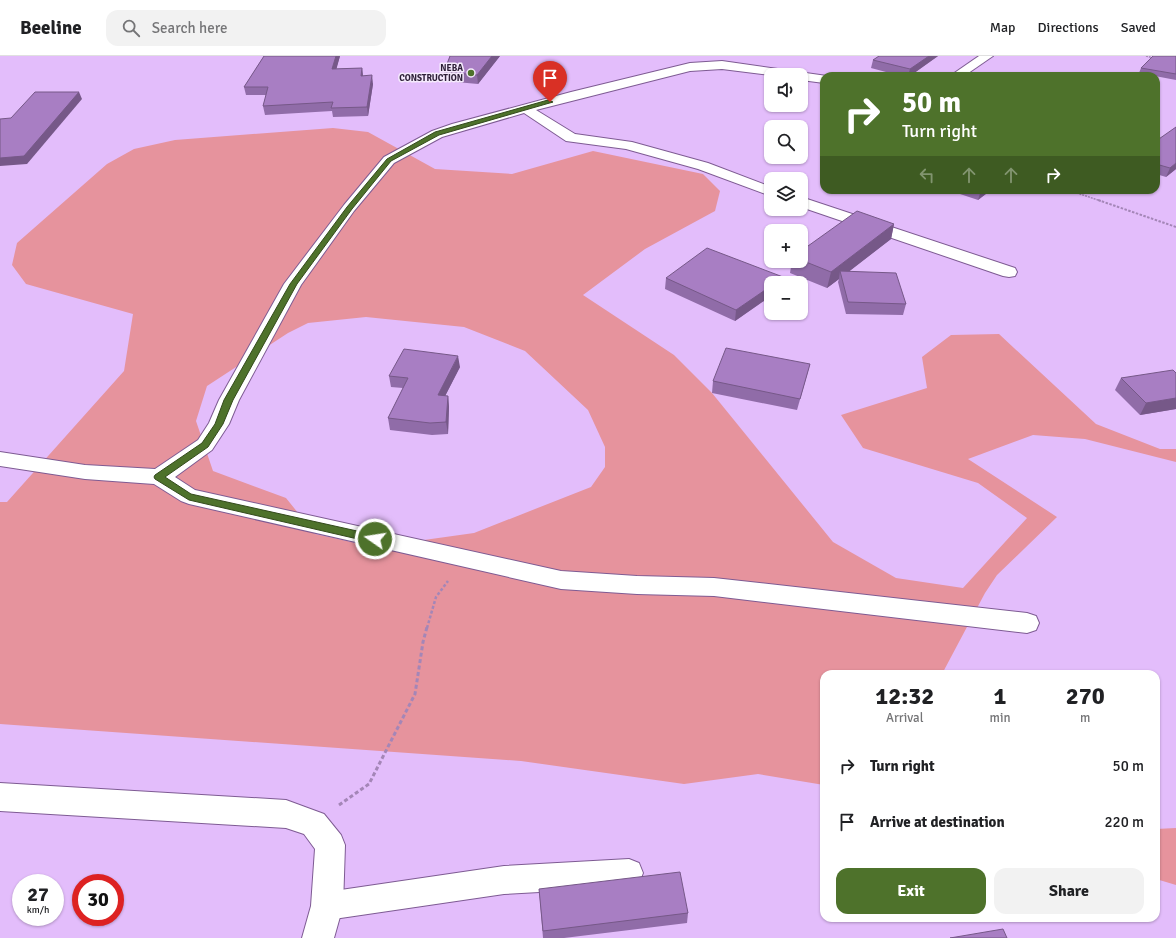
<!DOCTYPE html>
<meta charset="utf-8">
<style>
:root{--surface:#fff;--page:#f2f2f2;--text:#202124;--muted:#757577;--line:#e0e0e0;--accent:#4e722b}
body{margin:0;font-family:Signika,sans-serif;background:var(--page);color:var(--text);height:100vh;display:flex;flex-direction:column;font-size:15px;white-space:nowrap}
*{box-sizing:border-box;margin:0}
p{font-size:13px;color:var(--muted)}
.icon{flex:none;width:22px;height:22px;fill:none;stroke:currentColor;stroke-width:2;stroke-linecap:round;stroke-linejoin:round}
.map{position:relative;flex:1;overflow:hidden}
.drawer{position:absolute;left:820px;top:614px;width:340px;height:252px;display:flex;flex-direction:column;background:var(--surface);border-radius:12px;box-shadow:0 1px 3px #0004}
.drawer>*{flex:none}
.banner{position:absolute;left:820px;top:16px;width:340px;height:122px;border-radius:12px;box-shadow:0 1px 3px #0004;background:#4e722b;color:#fff;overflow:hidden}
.fabs{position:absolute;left:764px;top:12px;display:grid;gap:8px}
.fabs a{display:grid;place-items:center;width:44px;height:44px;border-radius:8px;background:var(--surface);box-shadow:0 1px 3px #0004;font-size:20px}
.speed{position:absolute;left:12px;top:818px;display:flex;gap:8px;font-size:20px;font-weight:700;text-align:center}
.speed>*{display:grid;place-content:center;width:52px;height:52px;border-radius:50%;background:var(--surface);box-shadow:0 1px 3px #0004;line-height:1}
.speed small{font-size:10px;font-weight:400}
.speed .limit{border:6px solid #d22;background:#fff;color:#111}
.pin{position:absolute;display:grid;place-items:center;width:34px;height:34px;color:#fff;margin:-41px -17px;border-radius:50% 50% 50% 0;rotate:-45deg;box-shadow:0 0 4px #0007}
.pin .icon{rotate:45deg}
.me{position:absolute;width:44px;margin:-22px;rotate:283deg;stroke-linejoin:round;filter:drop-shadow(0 0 3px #0008)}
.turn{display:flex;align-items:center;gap:14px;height:84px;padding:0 16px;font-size:18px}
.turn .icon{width:52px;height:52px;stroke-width:2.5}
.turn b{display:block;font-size:28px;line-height:34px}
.lanes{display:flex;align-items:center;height:38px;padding:0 16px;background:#0003;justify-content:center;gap:20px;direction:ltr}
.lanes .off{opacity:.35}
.eta{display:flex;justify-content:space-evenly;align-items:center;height:68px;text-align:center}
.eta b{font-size:24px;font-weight:700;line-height:28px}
.primary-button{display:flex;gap:8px;margin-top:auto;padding:8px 16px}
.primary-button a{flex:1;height:46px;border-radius:12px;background:var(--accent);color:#fff;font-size:16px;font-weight:700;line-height:46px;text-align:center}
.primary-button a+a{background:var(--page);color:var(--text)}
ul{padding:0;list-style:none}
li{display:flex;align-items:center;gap:12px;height:56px;padding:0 16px}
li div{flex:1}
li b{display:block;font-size:15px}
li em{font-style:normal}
header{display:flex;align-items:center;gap:24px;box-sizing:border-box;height:56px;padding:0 20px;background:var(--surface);border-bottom:1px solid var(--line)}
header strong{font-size:19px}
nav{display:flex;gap:22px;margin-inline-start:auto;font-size:14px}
.search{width:280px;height:36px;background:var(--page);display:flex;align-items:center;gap:10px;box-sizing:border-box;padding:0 14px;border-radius:12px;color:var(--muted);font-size:15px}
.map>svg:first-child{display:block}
.green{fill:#e6939d;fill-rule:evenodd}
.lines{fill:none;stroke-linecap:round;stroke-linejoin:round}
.lane-casing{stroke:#7e5b93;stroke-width:2}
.street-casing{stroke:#7e5b93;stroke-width:2}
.path-far3{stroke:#a486b7;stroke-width:1.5;stroke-dasharray:2 1;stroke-linecap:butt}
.path-far2{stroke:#a486b7;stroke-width:2;stroke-dasharray:2.5 1.5;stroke-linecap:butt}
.path-far1{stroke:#a486b7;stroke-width:2.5;stroke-dasharray:3 2;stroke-linecap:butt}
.path{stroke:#a486b7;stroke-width:3;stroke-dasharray:4 2.5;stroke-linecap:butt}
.lane{fill:#fff;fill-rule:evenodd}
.street{fill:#fff;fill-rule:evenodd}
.wall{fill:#906ca8}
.shaded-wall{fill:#765888}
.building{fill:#a87ec3;stroke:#765888}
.route{fill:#4e722b;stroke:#334a1c}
.poi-dot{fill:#4e722b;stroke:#f5eafd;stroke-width:1.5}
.labels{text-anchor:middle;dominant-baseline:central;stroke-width:3;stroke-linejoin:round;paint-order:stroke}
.far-poi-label{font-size:9px;font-weight:bold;fill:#2d1f37;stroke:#f5eafd;text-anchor:end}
</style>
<header>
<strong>Beeline</strong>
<div class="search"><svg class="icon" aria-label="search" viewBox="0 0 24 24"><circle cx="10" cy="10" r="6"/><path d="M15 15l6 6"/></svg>Search here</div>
<nav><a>Map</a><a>Directions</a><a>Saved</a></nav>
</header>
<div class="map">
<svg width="1176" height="882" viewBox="0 0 1176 882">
<rect width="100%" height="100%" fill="#e3bdfb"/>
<g class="green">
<path d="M 333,72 L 368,76 L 435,113 L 512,118 L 593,95 L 703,118 L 720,135 L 715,155 L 645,193 L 583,239 L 674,299 L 712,337 L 833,486 L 896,522 L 963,532 L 1027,462 L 978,427 L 863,392 L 841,359 L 927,332 L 922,301 L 951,279 L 999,278 L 1096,368 L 1160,393 L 1176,393 L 1176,406 L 1085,383 L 1033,379 L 968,403 L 1057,461 L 997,519 L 985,537 L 942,618 L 824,618 L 824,729 L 758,718 L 684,728 L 521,705 L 0,668 L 0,446 L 7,446 L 124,315 L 133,258 L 26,228 L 12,209 L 17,187 L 107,108 L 134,93 L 175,84 ZM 366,261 L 464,271 L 525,295 L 588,354 L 605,391 L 605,411 L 591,431 L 474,477 L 374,491 L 315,478 L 286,442 L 213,415 L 196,365 L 207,330 L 288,277 L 308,267 Z"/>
<path d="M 1176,772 L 1176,829 L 1156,823 L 1156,773 Z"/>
</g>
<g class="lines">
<g class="lane-casing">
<path id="lane" d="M 629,803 L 639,807 L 643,817 L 639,827 L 629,831 L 504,838 L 327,864 L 317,860 L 313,850 L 317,840 L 327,836 L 504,810 Z"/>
</g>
<g class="street-casing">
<g id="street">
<path d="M 979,0 L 993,0 L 964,20 L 950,20 Z"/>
<path d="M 722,5 L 827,20 L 824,20 L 824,27 L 801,24 L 801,19 L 771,19 L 722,13 L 690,15 L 536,54 L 575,78 L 632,86 L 708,107 L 771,131 L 771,140 L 698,113 L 626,93 L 566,85 L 524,57 L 442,81 L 394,107 L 354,155 L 301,229 L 239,344 L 229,368 L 212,394 L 175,421 L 195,434 L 561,515 L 637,520 L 714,522 L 1027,557 L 1036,560 L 1039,567 L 1036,574 L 1027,577 L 714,540 L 637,538 L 561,533 L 189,448 L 181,445 L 154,428 L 85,423 L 0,410 L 0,396 L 85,409 L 155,413 L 198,384 L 209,367 L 219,344 L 284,228 L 344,149 L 384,101 L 432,75 L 452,68 L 571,36 L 690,7 Z"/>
<path d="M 801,141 L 1015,212 L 1017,216 L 1015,220 L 1009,221 L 1003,220 L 801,151 Z"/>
<path d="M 0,727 L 286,744 L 324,758 L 341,779 L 345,789 L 343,850 L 334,882 L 302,882 L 311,850 L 315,793 L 304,778 L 286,772 L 0,755 Z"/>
</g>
</g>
<g class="path-far3">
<path d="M 1146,0 L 1153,2"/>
<path d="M 1068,134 L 1101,145"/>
</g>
<path class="path-far2" d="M 1098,144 L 1176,171"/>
<path class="path-far1" d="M 427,572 L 436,541 L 448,525"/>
<path class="path" d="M 339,749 L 369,728 L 415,638 L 423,586 L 427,571"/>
<use href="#lane" class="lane"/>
<use href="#street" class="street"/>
</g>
<g class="wall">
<path d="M 264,0 L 340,0 L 336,13 L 362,12 L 363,20 L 373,28 L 368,60 L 333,61 L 332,55 L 265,59 L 263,50 L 266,39 L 246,39 L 244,31 Z"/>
<path d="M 450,0 L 500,0 L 478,28 L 445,25 L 444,16 Z"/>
<path d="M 879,0 L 938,0 L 910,20 L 901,20 L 871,12 L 873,4 Z"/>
<path d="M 1176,0 L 1176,24 L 1139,17 L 1141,12 Z"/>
<path d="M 1156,85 L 1176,113 L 1166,121 L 1156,118 Z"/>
<path d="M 948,134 L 991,134 L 978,144 Z"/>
<path d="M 894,168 L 891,183 L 849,215 L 906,248 L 903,259 L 846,258 L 838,226 L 839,223 L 827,232 L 790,217 L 792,205 L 801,205 L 801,195 Z"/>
<path d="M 666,222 L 771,227 L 771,240 L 735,265 L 665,233 Z"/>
<path d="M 810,308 L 807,319 L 797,354 L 712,337 L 713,325 Z"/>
<path d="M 460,311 L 445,340 L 448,340 L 449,351 L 448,378 L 432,379 L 390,374 L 388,362 L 403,332 L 391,331 L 389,320 Z"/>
<path d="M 1176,317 L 1176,353 L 1140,359 L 1115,334 L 1121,322 Z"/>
<path d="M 539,833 L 688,857 L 687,867 L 564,882 L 543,882 Z"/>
</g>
<g class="shaded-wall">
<path d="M 336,0 L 340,0 L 334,22 L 332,13 Z"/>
<path d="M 492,0 L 500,0 L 478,28 L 477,19 Z"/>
<path d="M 929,0 L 938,0 L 910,20 L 908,20 L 910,13 Z"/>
<path d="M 362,12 L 363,20 L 361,20 Z"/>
<path d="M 372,19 L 373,28 L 368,60 L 367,51 Z"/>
<path d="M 79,36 L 82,43 L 27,108 L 0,110 L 0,102 Z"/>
<path d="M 1176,107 L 1176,113 L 1166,121 L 1170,112 Z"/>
<path d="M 981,134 L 991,134 L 978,144 Z"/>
<path d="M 894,168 L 891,183 L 842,221 L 840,215 L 839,223 L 827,232 L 831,216 Z"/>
<path d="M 783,221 L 782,227 L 775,227 Z"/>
<path d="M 771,230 L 771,240 L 735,265 L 736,254 Z"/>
<path d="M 458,300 L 460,311 L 440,350 L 438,339 Z"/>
<path d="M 448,340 L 449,351 L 448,378 L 446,366 Z"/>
<path d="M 1176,342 L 1176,353 L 1140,359 L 1146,347 Z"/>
</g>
<g class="building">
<path d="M 264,0 L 336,0 L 332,13 L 362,12 L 361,20 L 372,19 L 367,51 L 331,52 L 333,46 L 263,50 L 268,31 L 244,31 Z"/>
<path d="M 450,0 L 492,0 L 477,19 L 444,16 Z"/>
<path d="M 879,0 L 929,0 L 910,13 L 873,4 Z"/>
<path d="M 1153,0 L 1176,0 L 1176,18 L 1141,12 Z"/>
<path d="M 35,36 L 79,36 L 24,100 L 0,102 L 0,63 L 11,62 Z"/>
<path d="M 1176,71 L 1176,107 L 1170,112 L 1156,108 L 1156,85 Z"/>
<path d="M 857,155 L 894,168 L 831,216 L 801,204 L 801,195 Z"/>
<path d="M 707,192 L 783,221 L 775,227 L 771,227 L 771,230 L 736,254 L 666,222 Z"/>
<path d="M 840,215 L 896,217 L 906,248 L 848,246 Z"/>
<path d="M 726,292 L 810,308 L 800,343 L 713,325 Z"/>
<path d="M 404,293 L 458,300 L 438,339 L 448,340 L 446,366 L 430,367 L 388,362 L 408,322 L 389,320 Z"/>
<path d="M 1173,314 L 1176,317 L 1176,342 L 1146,347 L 1121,322 Z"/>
<path d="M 680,816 L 688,857 L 543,875 L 539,833 Z"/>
<path d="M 1003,873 L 1007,882 L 950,882 Z"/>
</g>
<path class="route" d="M 548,44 L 553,46 L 439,79 L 391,105 L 352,153 L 297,228 L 233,344 L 223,368 L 208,391 L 165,421 L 191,438 L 375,479 L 380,483 L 379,485 L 375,487 L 189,444 L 155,423 L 154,421 L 155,419 L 202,387 L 215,368 L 224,344 L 290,228 L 347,151 L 387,103 L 435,76 Z"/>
<circle class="poi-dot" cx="471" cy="17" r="4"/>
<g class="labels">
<g class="far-poi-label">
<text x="463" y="12">NEBA<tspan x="463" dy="10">CONSTRUCTION</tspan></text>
</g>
</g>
</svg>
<div class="fabs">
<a><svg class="icon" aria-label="sound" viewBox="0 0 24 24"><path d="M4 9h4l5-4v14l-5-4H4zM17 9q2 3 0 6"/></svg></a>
<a><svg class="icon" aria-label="search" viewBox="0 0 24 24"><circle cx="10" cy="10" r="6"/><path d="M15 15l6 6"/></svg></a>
<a><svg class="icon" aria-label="layers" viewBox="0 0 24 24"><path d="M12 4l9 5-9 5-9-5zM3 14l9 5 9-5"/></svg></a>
<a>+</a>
<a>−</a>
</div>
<div class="speed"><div>27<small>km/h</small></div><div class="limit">30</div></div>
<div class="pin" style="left:550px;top:46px;background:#d93025"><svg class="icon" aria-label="arrive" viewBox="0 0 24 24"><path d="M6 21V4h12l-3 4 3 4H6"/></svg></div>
<svg class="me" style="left:375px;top:483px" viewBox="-20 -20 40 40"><circle r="17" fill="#4e722b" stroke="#fff" stroke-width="3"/><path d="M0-11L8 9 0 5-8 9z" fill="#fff"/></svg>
<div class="banner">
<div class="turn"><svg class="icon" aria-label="right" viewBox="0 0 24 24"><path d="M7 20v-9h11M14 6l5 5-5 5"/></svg><div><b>50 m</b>Turn right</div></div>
<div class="lanes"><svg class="icon off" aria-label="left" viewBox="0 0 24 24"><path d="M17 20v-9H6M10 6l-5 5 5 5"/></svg><svg class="icon off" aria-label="ahead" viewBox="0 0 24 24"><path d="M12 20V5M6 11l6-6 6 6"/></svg><svg class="icon off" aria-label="ahead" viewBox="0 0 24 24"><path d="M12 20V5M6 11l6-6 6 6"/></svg><svg class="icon" aria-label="right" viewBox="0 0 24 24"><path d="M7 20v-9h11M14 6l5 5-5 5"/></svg></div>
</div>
<section class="drawer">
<div class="eta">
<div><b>12:32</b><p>Arrival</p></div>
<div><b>1</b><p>min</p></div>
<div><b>270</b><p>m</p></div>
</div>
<ul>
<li><svg class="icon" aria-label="right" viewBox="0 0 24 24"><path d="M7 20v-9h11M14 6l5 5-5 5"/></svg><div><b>Turn right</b></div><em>50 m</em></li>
<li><svg class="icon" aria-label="arrive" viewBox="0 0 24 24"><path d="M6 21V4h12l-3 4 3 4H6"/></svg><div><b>Arrive at destination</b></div><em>220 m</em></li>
</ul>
<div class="primary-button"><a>Exit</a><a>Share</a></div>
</section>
</div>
